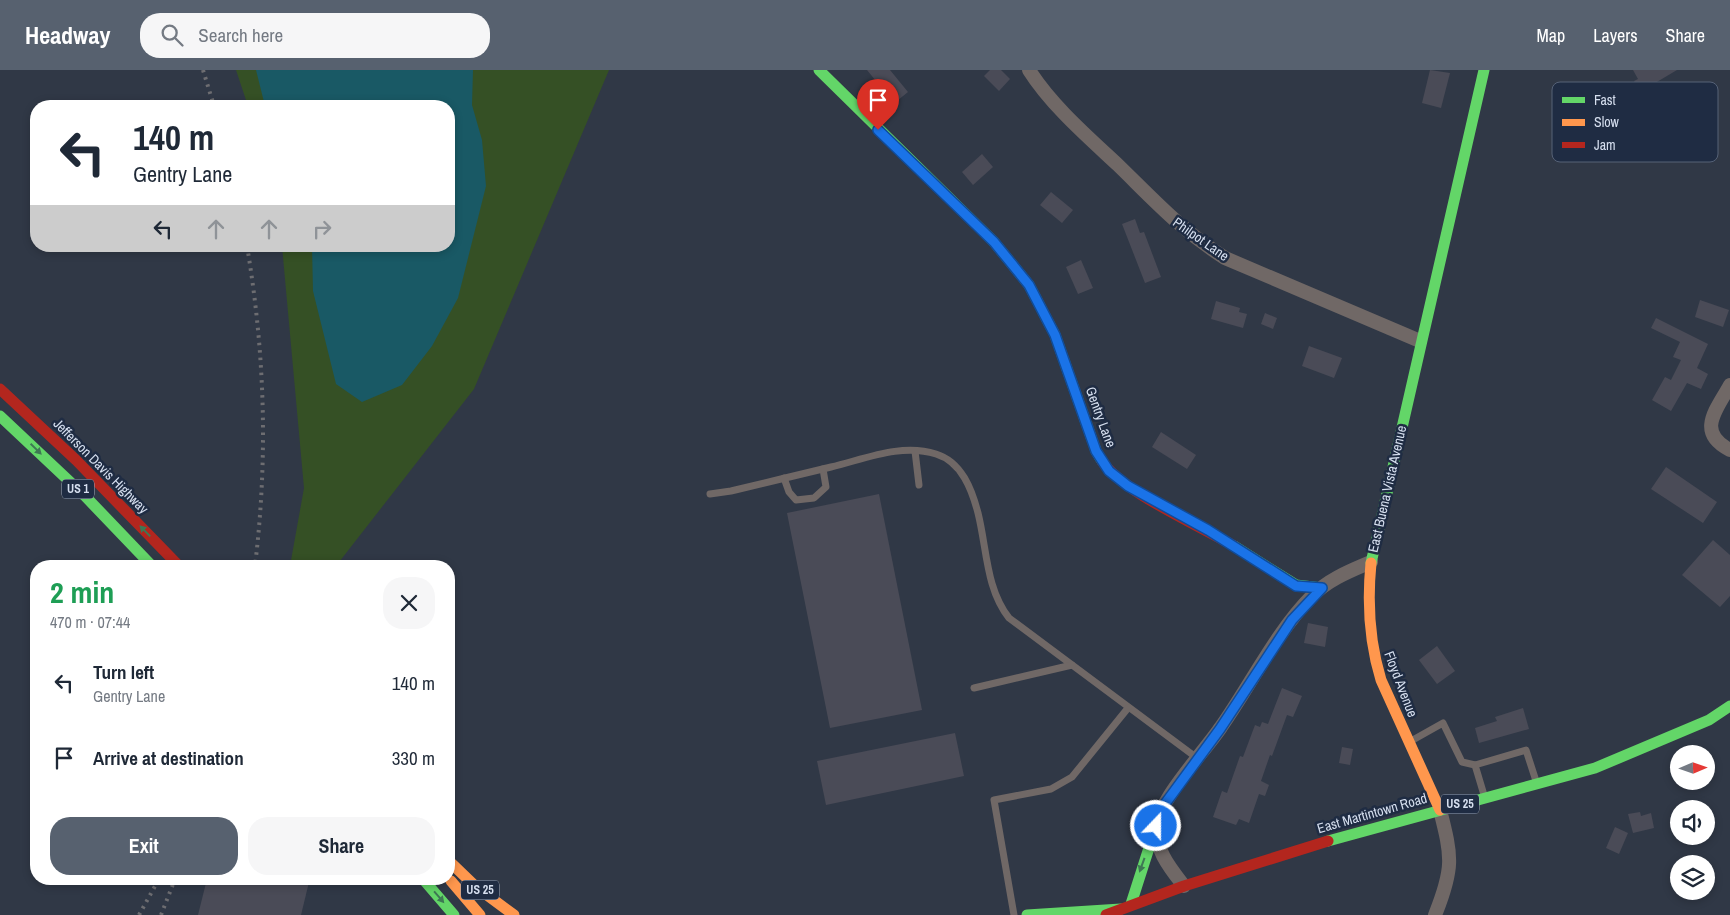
<!DOCTYPE html>
<meta charset="utf-8">
<style>
:root{--surface:#fff;--page:#f6f6f7;--text:#1f2937;--muted:#747a83;--accent:#57616f}
body{margin:0;font-family:"Archivo Narrow",sans-serif;background:var(--page);color:var(--text);height:100vh;display:flex;flex-direction:column;font-size:19px;white-space:nowrap}
*{box-sizing:border-box;margin:0}
p{font-size:16px;color:var(--muted)}
.icon{flex:none;width:28px;height:28px;fill:none;stroke:currentColor;stroke-width:2;stroke-linecap:round;stroke-linejoin:round}
.map{position:relative;flex:1;overflow:hidden}
.panel{position:absolute;left:30px;top:490px;width:425px;height:325px;display:flex;flex-direction:column;background:var(--surface);border-radius:20px;box-shadow:0 2px 8px #0003}
.panel>*{flex:none}
.banner{position:absolute;left:30px;top:30px;width:425px;height:152px;border-radius:20px;box-shadow:0 2px 8px #0003;background:#fff;color:var(--text);overflow:hidden}
.needle{width:32px;rotate:88deg}
.controls{position:absolute;left:1670px;top:675px;display:grid;gap:10px}
.controls a{display:grid;place-items:center;width:45px;height:45px;border-radius:50%;background:var(--surface);box-shadow:0 2px 8px #0003;font-size:25px}
.pin{position:absolute;display:grid;place-items:center;width:42px;height:42px;color:#fff;margin:-51px -21px;border-radius:50% 50% 50% 0;rotate:-45deg;box-shadow:0 0 5px #0007}
.pin .icon{rotate:45deg}
.me{position:absolute;width:55px;margin:-28px;rotate:22deg;stroke-linejoin:round;filter:drop-shadow(0 0 4px #0008)}
.turn{display:flex;align-items:center;gap:18px;height:105px;padding:0 20px;font-size:22px}
.turn .icon{width:65px;height:65px;stroke-width:2.5}
.turn b{display:block;font-size:35px;line-height:42px}
.lanes{display:flex;align-items:center;height:48px;padding:0 20px;background:#0003;justify-content:center;gap:25px;direction:ltr}
.lanes .off{opacity:.35}
.round{display:grid;place-items:center;flex:none;width:52px;height:52px;border-radius:20px;background:var(--page)}
.overview{display:flex;align-items:center;justify-content:space-between;height:85px;padding:0 20px}
h1{font-size:30px;font-weight:800;line-height:38px;color:#1e9e55}
.action{display:flex;gap:10px;margin-top:auto;padding:10px 20px}
.action a{flex:1;height:58px;border-radius:20px;background:var(--accent);color:#fff;font-size:20px;font-weight:800;line-height:58px;text-align:center}
.action a+a{background:var(--page);color:var(--text)}
ul{padding:0;list-style:none}
li{display:flex;align-items:center;gap:15px;height:75px;padding:0 20px}
li div{flex:1}
li b{display:block;font-size:19px}
li em{font-style:normal}
header{display:flex;align-items:center;gap:30px;box-sizing:border-box;height:70px;padding:0 25px;background:var(--accent);color:#fff}
header strong{font-size:24px}
nav{display:flex;gap:28px;margin-inline-start:auto;font-size:18px}
.search{width:350px;height:45px;background:var(--page);display:flex;align-items:center;gap:12px;box-sizing:border-box;padding:0 18px;border-radius:20px;color:var(--muted);font-size:19px}
.map>svg:first-child{display:block}
.green{fill:#355025}
.water{fill:#195965}
.building{fill:#4a4b57}
.lines{fill:none;stroke-linecap:round;stroke-linejoin:round}
.lane{stroke:#706866;stroke-width:7}
.street{stroke:#706866;stroke-width:14}
.fast{stroke:#63d668;stroke-width:11}
.slow{stroke:#ff974d;stroke-width:11}
.jam{stroke:#b3261e;stroke-width:11}
.rail{stroke:#6d6d71;stroke-width:4;stroke-dasharray:2.5 5;stroke-linecap:butt}
.oneway{fill:#3e7854}
.route-casing{stroke:#114b97;stroke-width:12}
.route{stroke:#1a73e8;stroke-width:9}
.labels{text-anchor:middle;dominant-baseline:central;stroke-width:5;stroke-linejoin:round;paint-order:stroke}
.shield{fill:#1f2c43;stroke:#9fa9bb;stroke-width:1}
.shield-label{font-size:12px;font-weight:bold;fill:#d6dfef}
.street-label{font-size:14px;fill:#d6dfef;stroke:#1f2c43}
.key{fill:#1f2c43;stroke:#566277;stroke-width:1}
.key-label{font-size:14px;fill:#d6dfef}
</style>
<header>
<strong>Headway</strong>
<div class="search"><svg class="icon" aria-label="search" viewBox="0 0 24 24"><circle cx="10" cy="10" r="6"/><path d="M15 15l6 6"/></svg>Search here</div>
<nav><a>Map</a><a>Layers</a><a>Share</a></nav>
</header>
<div class="map">
<svg width="1730" height="845" viewBox="0 0 1730 845">
<rect width="100%" height="100%" fill="#303846"/>
<path class="green" d="M 236,0 L 609,0 L 474,319 L 336,496 L 290,496 L 304,418 L 282,176 L 449,176 L 449,36 L 248,36 Z"/>
<path class="water" d="M 256,0 L 473,0 L 472,35 L 482,70 L 486,116 L 458,228 L 432,276 L 402,315 L 362,332 L 336,314 L 313,221 L 312,176 L 449,176 L 449,36 L 265,36 Z"/>
<g class="building">
<path d="M 867,0 L 890,0 L 908,22 L 887,39 L 877,27 L 884,21 Z"/>
<path d="M 990,0 L 1001,0 L 1010,9 L 999,21 L 984,6 Z"/>
<path d="M 1430,0 L 1450,3 L 1441,38 L 1422,33 Z"/>
<path d="M 1633,0 L 1677,0 L 1640,22 L 1634,11 L 1638,9 Z"/>
<path d="M 982,84 L 993,97 L 973,115 L 962,102 Z"/>
<path d="M 1051,122 L 1073,140 L 1062,153 L 1040,135 Z"/>
<path d="M 1135,149 L 1140,163 L 1144,162 L 1161,207 L 1145,213 L 1122,154 Z"/>
<path d="M 1081,190 L 1093,218 L 1078,224 L 1066,197 Z"/>
<path d="M 1700,230 L 1729,240 L 1723,257 L 1695,247 Z"/>
<path d="M 1216,231 L 1240,238 L 1239,242 L 1247,244 L 1243,258 L 1211,249 Z"/>
<path d="M 1265,243 L 1277,248 L 1273,259 L 1261,254 Z"/>
<path d="M 1656,248 L 1708,274 L 1697,298 L 1708,304 L 1701,319 L 1687,313 L 1671,341 L 1652,330 L 1665,307 L 1671,310 L 1681,290 L 1673,287 L 1680,272 L 1651,258 Z"/>
<path d="M 1309,276 L 1342,288 L 1334,308 L 1302,296 Z"/>
<path d="M 1161,362 L 1196,385 L 1187,399 L 1152,377 Z"/>
<path d="M 1666,397 L 1717,432 L 1703,453 L 1651,419 Z"/>
<path d="M 879,424 L 922,640 L 830,658 L 787,443 Z"/>
<path d="M 1713,470 L 1730,485 L 1730,526 L 1720,537 L 1682,505 Z"/>
<path d="M 1308,553 L 1328,557 L 1325,577 L 1304,573 Z"/>
<path d="M 1437,576 L 1455,601 L 1437,614 L 1419,590 Z"/>
<path d="M 1282,618 L 1302,626 L 1293,647 L 1287,645 L 1272,686 L 1270,685 L 1261,711 L 1269,715 L 1265,726 L 1259,724 L 1249,753 L 1239,749 L 1236,755 L 1213,747 L 1222,721 L 1227,723 L 1240,686 L 1243,687 L 1255,655 L 1260,657 L 1262,652 L 1268,654 Z"/>
<path d="M 1523,638 L 1529,659 L 1479,673 L 1475,658 L 1497,651 L 1495,647 Z"/>
<path d="M 955,663 L 964,706 L 826,735 L 817,691 Z"/>
<path d="M 1342,677 L 1353,679 L 1350,695 L 1339,693 Z"/>
<path d="M 1640,742 L 1641,746 L 1651,743 L 1654,758 L 1633,763 L 1628,744 Z"/>
<path d="M 1615,757 L 1628,763 L 1619,784 L 1606,778 Z"/>
<path d="M 207,809 L 297,809 L 309,812 L 301,845 L 198,845 Z"/>
</g>
<g class="lines">
<g class="lane">
<path d="M 915,381 L 919,415"/>
<path d="M 784,408 L 789,422 L 796,430 L 814,428 L 826,417 L 823,399"/>
<path d="M 710,424 L 731,421 C 764,413 798,405 831,397 C 865,389 901,373 936,384 C 962,392 972,420 978,443 C 987,479 986,519 1009,548 L 1197,688"/>
<path d="M 974,618 L 1072,595"/>
<path d="M 1411,671 L 1443,653 L 1462,692 L 1475,695"/>
<path d="M 1484,725 L 1475,695 L 1526,680 L 1536,711"/>
<path d="M 1014,845 L 994,730 L 1051,719 L 1072,707 L 1128,638"/>
</g>
<g class="street">
<path d="M 1029,0 C 1051,35 1088,67 1118,95 C 1155,131 1181,160 1225,188 L 1420,271"/>
<path d="M 1730,315 C 1717,339 1695,362 1730,380"/>
<path d="M 1184,816 C 1170,798 1154,779 1157,755 C 1160,728 1205,681 1221,657 C 1250,616 1277,561 1312,526 C 1329,509 1350,501 1371,492"/>
<path d="M 1435,845 C 1454,798 1452,787 1440,740"/>
</g>
<g class="fast">
<path d="M 819,0 L 994,172 L 1029,215 L 1055,265 L 1096,381 L 1102,391"/>
<path d="M 0,346 L 85,426 L 152,496"/>
<path d="M 1234,476 L 1296,515 L 1322,518"/>
<path d="M 1371,493 L 1484,0"/>
<path d="M 1328,771 L 1595,698 L 1709,650 L 1730,636"/>
<path d="M 423,809 L 454,845"/>
<path d="M 1131,834 L 1156,756"/>
<path d="M 1027,845 L 1121,839"/>
</g>
<g class="slow">
<path d="M 1371,493 C 1367,534 1369,571 1381,610 L 1440,740"/>
<path d="M 449,791 L 475,816 L 514,845"/>
<path d="M 451,811 L 480,845"/>
</g>
<g class="jam">
<path d="M 0,319 L 76,390 L 179,496"/>
<path d="M 1102,391 C 1122,422 1199,455 1234,476"/>
<path d="M 1106,845 L 1184,816 L 1328,771"/>
</g>
<g class="rail">
<path d="M 203,0 L 214,36"/>
<path d="M 247,176 C 265,284 268,388 255,496"/>
<path d="M 139,845 L 159,809"/>
<path d="M 161,845 L 175,809"/>
</g>
</g>
<defs><path id="oneway-solid" d="M-6-.8H1V-3.2L6.5 0L1 3.2V.8H-6Z" transform="scale(1.25)"/></defs>
<g class="oneway">
<use href="#oneway-solid" transform="translate(36 379) rotate(44)"/>
<use href="#oneway-solid" transform="translate(145 461) rotate(-134)"/>
<use href="#oneway-solid" transform="translate(1142 795) rotate(110)"/>
<use href="#oneway-solid" transform="translate(439 827) rotate(49)"/>
</g>
<g class="lines">
<g class="route-casing">
<path id="route" d="M 878,60 L 994,172 L 1029,215 L 1055,265 L 1096,381 L 1109,401 L 1128,416 L 1208,460 L 1296,516 L 1322,518 L 1292,550 L 1220,659 L 1162,738 L 1156,756"/>
</g>
<use href="#route" class="route"/>
</g>
<g class="labels">
<g class="shield">
<rect x="62" y="409.5" width="32" height="19" rx="4"/>
<rect x="1441" y="724.5" width="38" height="19" rx="4"/>
<rect x="461" y="810.5" width="38" height="19" rx="4"/>
</g>
<g class="shield-label">
<text x="78" y="419">US 1</text>
<text x="1460" y="734">US 25</text>
<text x="480" y="820">US 25</text>
</g>
<g class="street-label">
<text transform="translate(1201 169) rotate(35)">Philpot Lane</text>
<text transform="translate(1101 347) rotate(70)">Gentry Lane</text>
<text transform="translate(101 396) rotate(45)">Jefferson Davis Highway</text>
<text transform="translate(1387 419) rotate(-77)">East Buena Vista Avenue</text>
<text transform="translate(1401 614) rotate(69)">Floyd Avenue</text>
<text transform="translate(1372 743) rotate(-16)">East Martintown Road</text>
</g>
</g>
<rect x="1552" y="12" width="166" height="80" rx="8" class="key"/>
<rect x="1562" y="27" width="23" height="6" fill="#63d668"/>
<rect x="1562" y="49" width="23" height="7" fill="#ff974d"/>
<rect x="1562" y="72" width="23" height="6" fill="#b3261e"/>
<g class="key-label">
<text x="1594" y="35">Fast</text>
<text x="1594" y="57">Slow</text>
<text x="1594" y="80">Jam</text>
</g>
</svg>
<div class="controls">
<a><svg class="needle" viewBox="-14 -14 28 28"><path d="M0-13l5 13h-10z" fill="#e53935"/><path d="M0 13l5-13h-10z" fill="#747a83"/></svg></a>
<a><svg class="icon" aria-label="sound" viewBox="0 0 24 24"><path d="M4 9h4l5-4v14l-5-4H4zM17 9q2 3 0 6"/></svg></a>
<a><svg class="icon" aria-label="layers" viewBox="0 0 24 24"><path d="M12 4l9 5-9 5-9-5zM3 14l9 5 9-5"/></svg></a>
</div>
<div class="pin" style="left:878px;top:60px;background:#d93025"><svg class="icon" aria-label="arrive" viewBox="0 0 24 24"><path d="M6 21V4h12l-3 4 3 4H6"/></svg></div>
<svg class="me" style="left:1156px;top:756px" viewBox="-20 -20 40 40"><circle r="17" fill="#1a73e8" stroke="#fff" stroke-width="3"/><path d="M0-11L8 9 0 5-8 9z" fill="#fff"/></svg>
<div class="banner">
<div class="turn"><svg class="icon" aria-label="left" viewBox="0 0 24 24"><path d="M17 20v-9H6M10 6l-5 5 5 5"/></svg><div><b>140 m</b>Gentry Lane</div></div>
<div class="lanes"><svg class="icon" aria-label="left" viewBox="0 0 24 24"><path d="M17 20v-9H6M10 6l-5 5 5 5"/></svg><svg class="icon off" aria-label="ahead" viewBox="0 0 24 24"><path d="M12 20V5M6 11l6-6 6 6"/></svg><svg class="icon off" aria-label="ahead" viewBox="0 0 24 24"><path d="M12 20V5M6 11l6-6 6 6"/></svg><svg class="icon off" aria-label="right" viewBox="0 0 24 24"><path d="M7 20v-9h11M14 6l5 5-5 5"/></svg></div>
</div>
<section class="panel">
<div class="overview"><div><h1>2 min</h1><p>470 m · 07:44</p></div><a class="round"><svg class="icon" aria-label="close" viewBox="0 0 24 24"><path d="M6 6l12 12M18 6L6 18"/></svg></a></div>
<ul>
<li><svg class="icon" aria-label="left" viewBox="0 0 24 24"><path d="M17 20v-9H6M10 6l-5 5 5 5"/></svg><div><b>Turn left</b><p>Gentry Lane</p></div><em>140 m</em></li>
<li><svg class="icon" aria-label="arrive" viewBox="0 0 24 24"><path d="M6 21V4h12l-3 4 3 4H6"/></svg><div><b>Arrive at destination</b></div><em>330 m</em></li>
</ul>
<div class="action"><a>Exit</a><a>Share</a></div>
</section>
</div>
